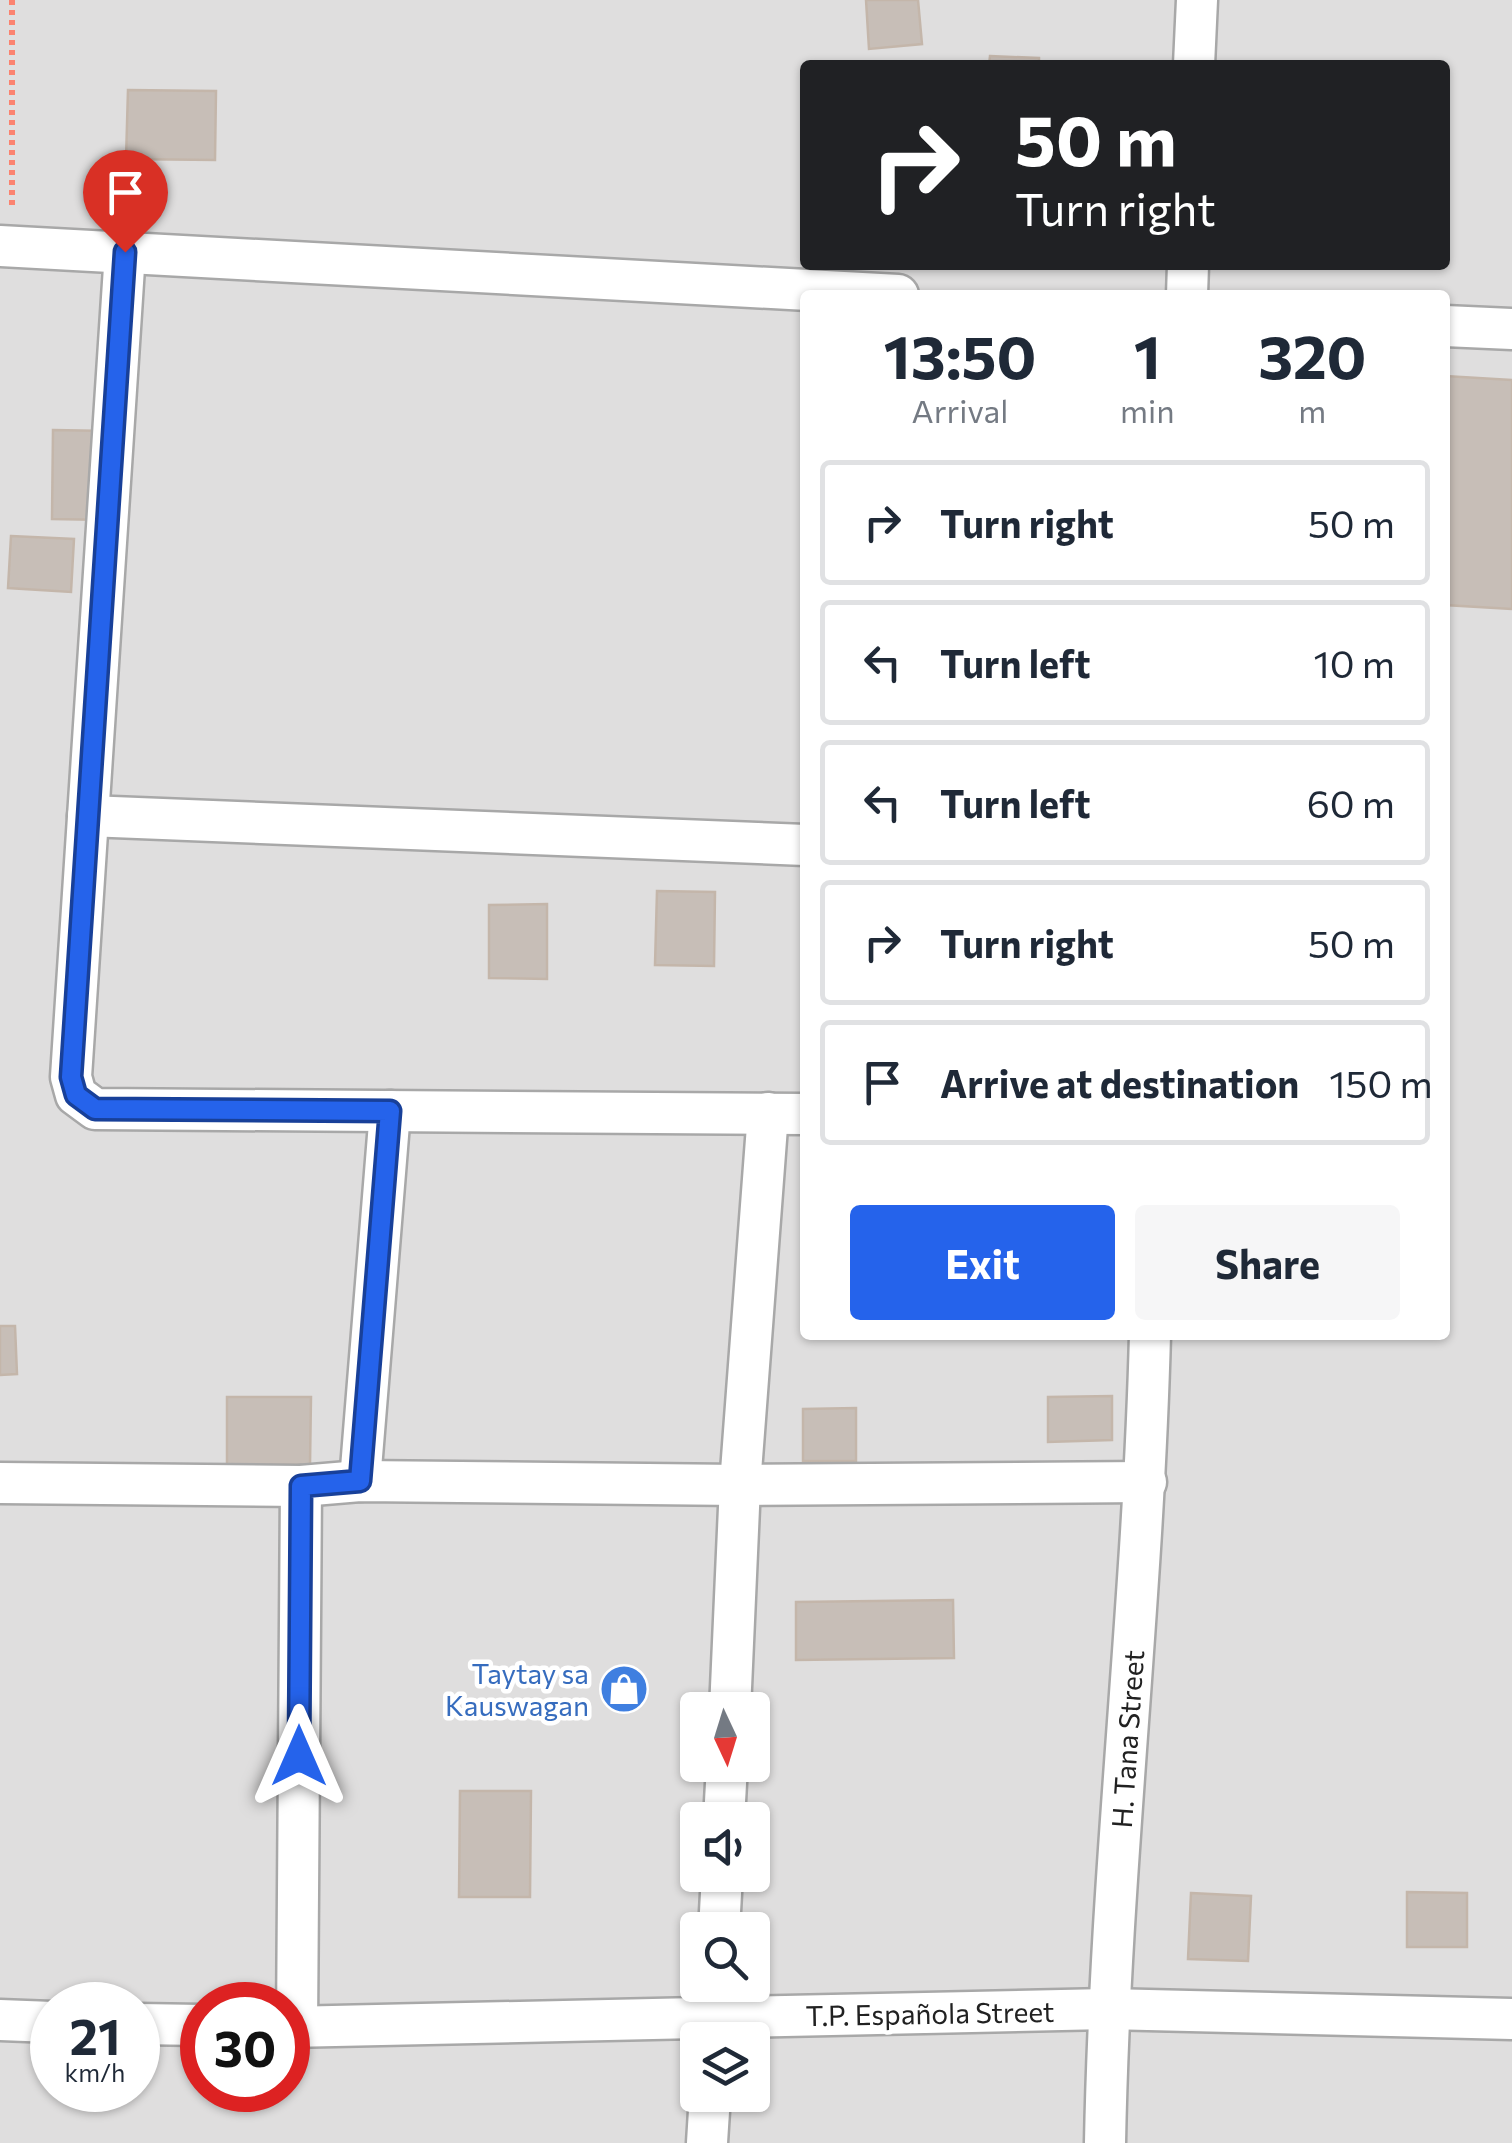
<!DOCTYPE html>
<meta charset="utf-8">
<style>
:root{--surface:#fff;--page:#f6f6f7;--text:#1f2937;--muted:#747a83;--line:#e0e1e3;--accent:#2563eb}
body{margin:0;font-family:Commissioner,sans-serif;background:var(--page);color:var(--text);height:100vh;display:flex;flex-direction:column;font-size:38px;white-space:nowrap}
*{box-sizing:border-box;margin:0}
p{font-size:32px;color:var(--muted)}
.icon{flex:none;width:55px;height:55px;fill:none;stroke:currentColor;stroke-width:2;stroke-linecap:round;stroke-linejoin:round}
.map{position:relative;flex:1;overflow:hidden}
.sheet{position:absolute;left:800px;top:290px;width:650px;height:1050px;display:flex;flex-direction:column;background:var(--surface);border-radius:10px;box-shadow:0 2px 8px #0004}
.sheet>*{flex:none}
.top-card{position:absolute;left:800px;top:60px;width:650px;height:210px;border-radius:10px;box-shadow:0 2px 8px #0004;background:#202124;color:#fff;overflow:hidden}
.needle{width:65px;rotate:176deg}
.fabs{position:absolute;left:680px;top:1692px;display:grid;gap:20px}
.fabs a{display:grid;place-items:center;width:90px;height:90px;border-radius:10px;background:var(--surface);box-shadow:0 2px 8px #0004;font-size:50px}
.speed{position:absolute;left:30px;top:1982px;display:flex;gap:20px;font-size:50px;font-weight:700;text-align:center}
.speed>*{display:grid;place-content:center;width:130px;height:130px;border-radius:50%;background:var(--surface);box-shadow:0 2px 8px #0004;line-height:1}
.speed small{font-size:25px;font-weight:400}
.speed .limit{border:15px solid #d22;background:#fff;color:#111}
.pin{position:absolute;display:grid;place-items:center;width:85px;height:85px;color:#fff;margin:-102px -42px;border-radius:50% 50% 50% 0;rotate:-45deg;box-shadow:0 0 10px #0007}
.pin .icon{rotate:45deg}
.me{position:absolute;width:110px;margin:-55px;rotate:0deg;stroke-linejoin:round;filter:drop-shadow(0 0 8px #0008)}
.turn{display:flex;align-items:center;gap:35px;height:210px;padding:0 50px;font-size:45px}
.turn .icon{width:130px;height:130px;stroke-width:2.5}
.turn b{display:block;font-size:70px;line-height:85px}
.eta{display:flex;justify-content:space-evenly;align-items:center;height:170px;text-align:center}
.eta b{font-size:60px;font-weight:700;line-height:70px}
.action{display:flex;gap:20px;margin-top:auto;padding:20px 50px}
.action a{flex:1;height:115px;border-radius:10px;background:var(--accent);color:#fff;font-size:40px;font-weight:700;line-height:115px;text-align:center}
.action a+a{background:var(--page);color:var(--text)}
ul{padding:0;list-style:none}
li{display:flex;align-items:center;gap:30px;height:125px;margin:0 20px 15px;padding:0 30px;border:5px solid var(--line);border-radius:10px}
li div{flex:1}
li b{display:block;font-size:38px}
li em{font-style:normal}
.map>svg:first-child{display:block}
.residential{fill:#dfdede;fill-rule:evenodd}
.building{fill:#c7beb7;stroke:#c4b6aa;stroke-width:2.5}
.lines{fill:none;stroke-linecap:round;stroke-linejoin:round}
.minor-casing{stroke:#a8a8a8;stroke-width:45}
.path{stroke:#fb8370;stroke-width:6;stroke-dasharray:5 5;stroke-linecap:butt}
.minor{stroke:#fff;stroke-width:40}
.route-casing{stroke:#184099;stroke-width:25}
.route{stroke:#2563eb;stroke-width:18}
.labels{text-anchor:middle;dominant-baseline:central;stroke-width:9;stroke-linejoin:round;paint-order:stroke}
.shop-label{font-size:28px;fill:#366cbe;stroke:#fff;text-anchor:end}
.street-label{font-size:28px;fill:#212121;stroke:#fff}
</style>
<div class="map">
<svg width="1512" height="2143" viewBox="0 0 1512 2143">
<rect width="100%" height="100%" fill="#f2efe8"/>
<path class="residential" d="M 0,0 L 1512,0 L 1512,2143 L 0,2143 ZM 805,65 L 1445,65 L 1445,265 L 805,265 ZM 805,295 L 1445,295 L 1445,1335 L 805,1335 ZM 698,1710 L 752,1710 L 752,1765 L 698,1765 ZM 698,1820 L 752,1820 L 752,1875 L 698,1875 ZM 698,1930 L 752,1930 L 752,1985 L 698,1985 ZM 52,2005 L 138,2005 L 138,2090 L 52,2090 ZM 202,2005 L 288,2005 L 288,2090 L 202,2090 ZM 698,2040 L 752,2040 L 752,2095 L 698,2095 Z"/>
<g class="building">
<path d="M 866,0 L 918,0 L 922,44 L 869,49 Z"/>
<path d="M 990,56 L 1039,58 L 1039,65 L 989,65 Z"/>
<path d="M 128,90 L 216,91 L 215,160 L 126,159 Z"/>
<path d="M 1445,376 L 1512,380 L 1512,609 L 1445,605 Z"/>
<path d="M 53,430 L 108,431 L 107,520 L 52,519 Z"/>
<path d="M 11,536 L 74,539 L 71,592 L 8,588 Z"/>
<path d="M 657,891 L 715,892 L 714,966 L 655,965 Z"/>
<path d="M 547,904 L 547,979 L 489,978 L 489,905 Z"/>
<path d="M 0,1326 L 15,1326 L 17,1374 L 0,1375 Z"/>
<path d="M 1112,1396 L 1112,1440 L 1048,1442 L 1048,1397 Z"/>
<path d="M 227,1397 L 311,1397 L 310,1465 L 227,1464 Z"/>
<path d="M 856,1408 L 856,1461 L 803,1461 L 803,1409 Z"/>
<path d="M 953,1600 L 954,1658 L 796,1660 L 796,1602 Z"/>
<path d="M 460,1791 L 531,1791 L 530,1897 L 459,1897 Z"/>
<path d="M 1407,1892 L 1467,1893 L 1467,1947 L 1407,1947 Z"/>
<path d="M 1191,1893 L 1251,1896 L 1248,1961 L 1188,1959 Z"/>
</g>
<g class="lines">
<g class="minor-casing">
<g id="minor">
<path d="M 1194,65 L 1197,0"/>
<path d="M 0,246 L 898,295"/>
<path d="M 125,252 L 71,1077 L 76,1095 L 95,1109 L 805,1114"/>
<path d="M 1187,295 L 1188,265"/>
<path d="M 1445,326 L 1512,329"/>
<path d="M 88,816 L 805,845"/>
<path d="M 360,1481 L 390,1111"/>
<path d="M 0,1483 L 301,1486 L 360,1481 L 740,1485 L 1146,1482"/>
<path d="M 730,1710 L 740,1485 L 768,1113"/>
<path d="M 724,1820 L 727,1765"/>
<path d="M 719,1930 L 722,1875"/>
<path d="M 0,2020 L 52,2022"/>
<path d="M 138,2024 L 202,2025"/>
<path d="M 288,2027 L 1107,2009 L 1512,2019"/>
<path d="M 297,2027 L 301,1486"/>
<path d="M 707,2143 L 710,2095"/>
<path d="M 1105,2143 C 1110,1873 1143,1605 1150,1335"/>
</g>
</g>
<path class="path" d="M 12,0 L 12,210"/>
<use href="#minor" class="minor"/>
</g>
<g class="lines">
<g class="route-casing">
<path id="route" d="M 125,252 L 71,1077 L 76,1095 L 95,1109 L 390,1111 L 360,1481 L 301,1486 L 299,1756"/>
</g>
<use href="#route" class="route"/>
</g>
<defs>
<g id="shop-disc" transform="scale(2.5)"><circle r="9.5" fill="#3f7fe0" stroke="#fff"/><path d="M-5-2.5h2.3a2.7 3.5 0 0 1 5.4 0H5L5.5 6h-11ZM-1.5-2.5h3a1.5 2.3 0 0 0-3 0Z" fill="#fff"/></g>
</defs>
<g fill-rule="evenodd">
<use href="#shop-disc" x="624" y="1689"/>
</g>
<g class="labels">
<g class="shop-label">
<text x="589" y="1673">Taytay sa<tspan x="589" dy="32">Kauswagan</tspan></text>
</g>
<g class="street-label">
<text transform="translate(1127 1739) rotate(-86)">H. Tana Street</text>
<text transform="translate(930 2013) rotate(-1)">T.P. Española Street</text>
</g>
</g>
</svg>
<div class="fabs">
<a><svg class="needle" viewBox="-14 -14 28 28"><path d="M0-13l5 13h-10z" fill="#e53935"/><path d="M0 13l5-13h-10z" fill="#747a83"/></svg></a>
<a><svg class="icon" aria-label="sound" viewBox="0 0 24 24"><path d="M4 9h4l5-4v14l-5-4H4zM17 9q2 3 0 6"/></svg></a>
<a><svg class="icon" aria-label="search" viewBox="0 0 24 24"><circle cx="10" cy="10" r="6"/><path d="M15 15l6 6"/></svg></a>
<a><svg class="icon" aria-label="layers" viewBox="0 0 24 24"><path d="M12 4l9 5-9 5-9-5zM3 14l9 5 9-5"/></svg></a>
</div>
<div class="speed"><div>21<small>km/h</small></div><div class="limit">30</div></div>
<div class="pin" style="left:125px;top:252px;background:#d93025"><svg class="icon" aria-label="arrive" viewBox="0 0 24 24"><path d="M6 21V4h12l-3 4 3 4H6"/></svg></div>
<svg class="me" style="left:299px;top:1756px" viewBox="-20 -20 40 40"><path d="M0-17L14 15 0 8-14 15z" fill="#2563eb" stroke="#fff" stroke-width="4"/></svg>
<div class="top-card">
<div class="turn"><svg class="icon" aria-label="right" viewBox="0 0 24 24"><path d="M7 20v-9h11M14 6l5 5-5 5"/></svg><div><b>50 m</b>Turn right</div></div>
</div>
<section class="sheet">
<div class="eta">
<div><b>13:50</b><p>Arrival</p></div>
<div><b>1</b><p>min</p></div>
<div><b>320</b><p>m</p></div>
</div>
<ul>
<li><svg class="icon" aria-label="right" viewBox="0 0 24 24"><path d="M7 20v-9h11M14 6l5 5-5 5"/></svg><div><b>Turn right</b></div><em>50 m</em></li>
<li><svg class="icon" aria-label="left" viewBox="0 0 24 24"><path d="M17 20v-9H6M10 6l-5 5 5 5"/></svg><div><b>Turn left</b></div><em>10 m</em></li>
<li><svg class="icon" aria-label="left" viewBox="0 0 24 24"><path d="M17 20v-9H6M10 6l-5 5 5 5"/></svg><div><b>Turn left</b></div><em>60 m</em></li>
<li><svg class="icon" aria-label="right" viewBox="0 0 24 24"><path d="M7 20v-9h11M14 6l5 5-5 5"/></svg><div><b>Turn right</b></div><em>50 m</em></li>
<li><svg class="icon" aria-label="arrive" viewBox="0 0 24 24"><path d="M6 21V4h12l-3 4 3 4H6"/></svg><div><b>Arrive at destination</b></div><em>150 m</em></li>
</ul>
<div class="action"><a>Exit</a><a>Share</a></div>
</section>
</div>
